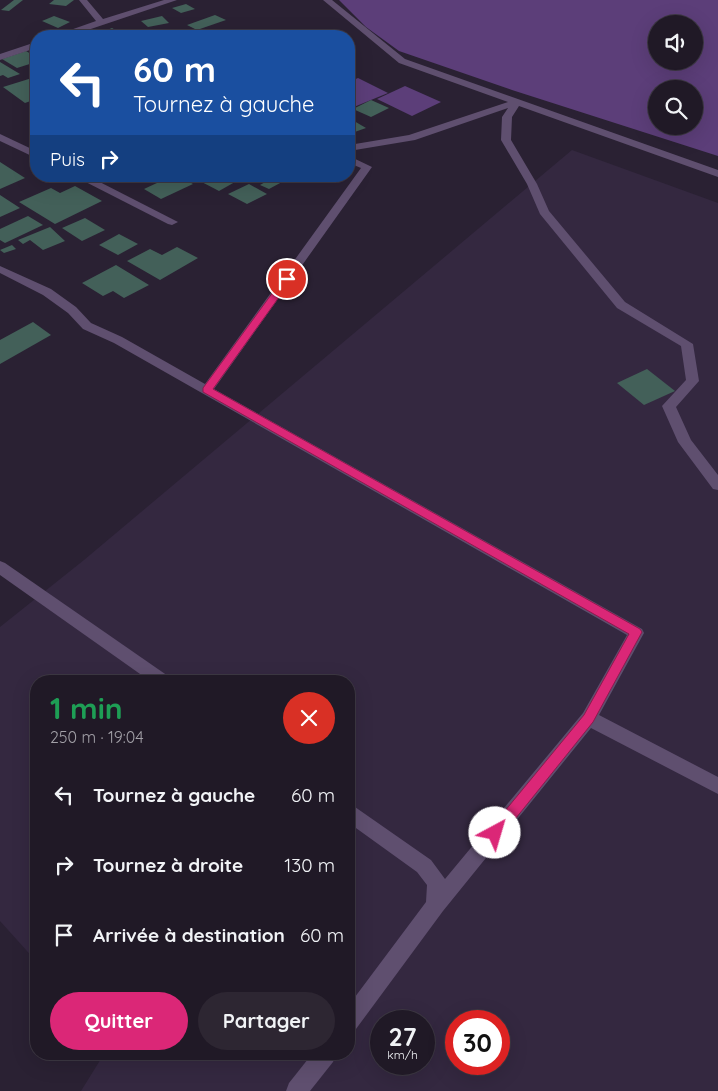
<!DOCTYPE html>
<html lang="fr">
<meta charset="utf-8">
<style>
:root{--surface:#201926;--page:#2d2632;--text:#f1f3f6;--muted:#a2a0a7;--line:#3d3843;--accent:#db2777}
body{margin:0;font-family:Quicksand,sans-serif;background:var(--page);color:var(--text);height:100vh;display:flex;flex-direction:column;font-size:19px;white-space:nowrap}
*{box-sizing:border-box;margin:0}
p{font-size:16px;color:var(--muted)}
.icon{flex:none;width:28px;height:28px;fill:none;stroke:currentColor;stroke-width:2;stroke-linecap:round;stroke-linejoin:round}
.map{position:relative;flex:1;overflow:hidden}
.sheet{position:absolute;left:30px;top:675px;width:325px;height:385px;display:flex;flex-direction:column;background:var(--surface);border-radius:20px;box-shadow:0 5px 20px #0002,0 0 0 1px var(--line)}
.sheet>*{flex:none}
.guide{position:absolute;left:30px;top:30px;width:325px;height:152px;border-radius:20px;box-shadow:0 5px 20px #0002,0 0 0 1px var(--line);background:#1a4fa0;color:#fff;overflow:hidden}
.fabs{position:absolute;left:648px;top:15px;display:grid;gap:10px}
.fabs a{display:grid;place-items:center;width:55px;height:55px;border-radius:50%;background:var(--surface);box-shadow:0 5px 20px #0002,0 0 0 1px var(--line);font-size:25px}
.speed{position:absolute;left:370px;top:1010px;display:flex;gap:10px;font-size:25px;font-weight:700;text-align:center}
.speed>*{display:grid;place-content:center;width:65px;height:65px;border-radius:50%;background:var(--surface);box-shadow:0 5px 20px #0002,0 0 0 1px var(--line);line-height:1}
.speed small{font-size:12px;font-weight:400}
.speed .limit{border:8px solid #d22;background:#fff;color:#111}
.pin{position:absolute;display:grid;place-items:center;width:42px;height:42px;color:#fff;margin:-21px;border:2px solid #fff;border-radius:50%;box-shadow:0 1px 5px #0007}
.me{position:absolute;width:55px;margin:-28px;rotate:39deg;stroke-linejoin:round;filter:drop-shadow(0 0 4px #0008)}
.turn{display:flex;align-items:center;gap:18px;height:105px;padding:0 20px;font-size:22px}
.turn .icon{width:65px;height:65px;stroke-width:2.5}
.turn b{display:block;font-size:35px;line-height:42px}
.then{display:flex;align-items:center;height:48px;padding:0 20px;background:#0003;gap:10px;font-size:19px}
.round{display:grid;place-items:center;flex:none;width:52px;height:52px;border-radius:26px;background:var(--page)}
.overview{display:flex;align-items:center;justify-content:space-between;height:85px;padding:0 20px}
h1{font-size:30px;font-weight:800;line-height:38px;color:#1e9e55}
.button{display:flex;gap:10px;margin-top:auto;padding:10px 20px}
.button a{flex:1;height:58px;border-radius:30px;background:var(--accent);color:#fff;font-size:20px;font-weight:800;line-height:58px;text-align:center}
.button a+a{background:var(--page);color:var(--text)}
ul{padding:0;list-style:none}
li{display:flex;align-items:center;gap:15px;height:70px;padding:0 20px}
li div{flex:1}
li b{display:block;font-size:19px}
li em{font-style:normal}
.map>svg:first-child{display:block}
.built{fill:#342840;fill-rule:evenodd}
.green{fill:#5c3e79;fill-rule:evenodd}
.building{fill:#436059}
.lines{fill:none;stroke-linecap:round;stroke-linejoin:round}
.street{fill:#5f4f6f;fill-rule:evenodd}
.route{fill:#db2777;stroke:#8e194d}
</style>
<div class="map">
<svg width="718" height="1091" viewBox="0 0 718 1091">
<rect width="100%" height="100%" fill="#2a2133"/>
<path class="built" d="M 572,150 L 718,203 L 718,1091 L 81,1091 L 104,1054 L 349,1054 L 349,681 L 36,681 L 36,961 L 0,921 L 0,627 L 84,560 ZM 381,1021 L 424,1021 L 424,1064 L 381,1064 ZM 456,1021 L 499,1021 L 499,1064 L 456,1064 Z"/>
<g class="green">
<path d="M 339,0 L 718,0 L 718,156 L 512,90 L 399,51 L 366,27 ZM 656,24 L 694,24 L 694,61 L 656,61 ZM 656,89 L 694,89 L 694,126 L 656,126 Z"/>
<path d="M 358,78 L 388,93 L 349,109 L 349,82 Z"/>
<path d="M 405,86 L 441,102 L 412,116 L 377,99 Z"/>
</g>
<g class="building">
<path d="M 14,0 L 23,0 L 9,11 L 1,10 Z"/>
<path d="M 54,0 L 74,0 L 66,6 L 49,4 Z"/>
<path d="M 186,4 L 195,9 L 181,13 L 172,8 Z"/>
<path d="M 215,15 L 226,20 L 197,30 L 187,25 Z"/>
<path d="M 54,16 L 70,22 L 58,28 L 42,21 Z"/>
<path d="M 162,16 L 169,23 L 148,27 L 141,21 Z"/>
<path d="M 112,28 L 124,35 L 110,36 L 102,32 Z"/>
<path d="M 194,31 L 206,36 L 182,36 Z"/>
<path d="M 26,51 L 36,57 L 36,62 L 17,68 L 2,59 Z"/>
<path d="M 0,62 L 20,74 L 8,78 L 3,75 L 0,76 Z"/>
<path d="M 32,78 L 36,81 L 36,99 L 25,103 L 3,87 Z"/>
<path d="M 371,100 L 389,108 L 371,117 L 353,109 Z"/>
<path d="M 349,118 L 366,128 L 349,134 Z"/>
<path d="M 0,162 L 25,178 L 0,189 Z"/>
<path d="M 172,176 L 179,176 L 193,184 L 161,199 L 144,189 Z"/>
<path d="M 202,176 L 238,176 L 242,178 L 219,191 L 196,179 Z"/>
<path d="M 274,177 L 282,182 L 269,189 L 260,185 Z"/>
<path d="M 249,184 L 267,194 L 247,204 L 228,194 Z"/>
<path d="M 75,186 L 102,201 L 55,224 L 19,202 L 51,188 L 60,193 Z"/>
<path d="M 0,195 L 20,208 L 0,217 Z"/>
<path d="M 28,216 L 43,225 L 5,243 L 0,240 L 0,229 Z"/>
<path d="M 85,218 L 105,230 L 82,241 L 62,228 Z"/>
<path d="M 50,227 L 65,241 L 43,250 L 30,240 L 23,244 L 18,240 Z"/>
<path d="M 119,234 L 138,244 L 118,255 L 99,245 Z"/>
<path d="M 12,245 L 16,249 L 4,253 L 0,250 Z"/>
<path d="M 177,247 L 198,258 L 160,280 L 127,261 L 150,249 L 162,255 Z"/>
<path d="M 116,265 L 149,285 L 124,298 L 113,291 L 103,296 L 82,283 Z"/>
<path d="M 33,322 L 51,335 L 0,364 L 0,340 Z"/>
<path d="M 647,369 L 675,391 L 644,405 L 617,383 Z"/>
</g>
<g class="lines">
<g class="street">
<path d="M 79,0 L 87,0 L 103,19 L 164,0 L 177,0 L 70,36 L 58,36 L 59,34 L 96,21 Z"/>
<path d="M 323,0 L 332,0 L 405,59 L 718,170 L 718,177 L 519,106 L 512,117 L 511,140 L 537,184 L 549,211 L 625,302 L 693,344 L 699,381 L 676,407 L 691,440 L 718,475 L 718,490 L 713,489 L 678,442 L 662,406 L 686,380 L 681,346 L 617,308 L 540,214 L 527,184 L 501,140 L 502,117 L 508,108 L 415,140 L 349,151 L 349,145 L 409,135 L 508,102 L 399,63 Z"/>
<path d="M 36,42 L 36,48 L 0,60 L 0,54 Z"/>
<path d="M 0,134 L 36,151 L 36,158 L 0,141 Z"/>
<path d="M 349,156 L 372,167 L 214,389 L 642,629 L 644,633 L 599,715 L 718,777 L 718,794 L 591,728 L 443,911 L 356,1029 L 349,1032 L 349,1005 L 426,902 L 427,885 L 417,872 L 349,823 L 349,805 L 355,807 L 431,860 L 445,879 L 583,713 L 627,635 L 114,343 L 83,329 L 68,313 L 43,295 L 0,273 L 0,266 L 51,289 L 76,307 L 91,323 L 122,337 L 205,384 L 361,168 L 349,163 Z"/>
<path d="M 74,176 L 88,176 L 178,222 L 172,225 L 168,224 Z"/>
<path d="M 0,561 L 5,563 L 168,676 L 170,681 L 150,681 L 0,575 Z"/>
<path d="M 312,1054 L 336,1054 L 333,1062 L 310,1091 L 286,1091 L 289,1083 Z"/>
</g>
</g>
<path class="route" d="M 287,276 L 292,279 L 213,389 L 640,629 L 642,632 L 593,722 L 500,838 L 495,839 L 490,838 L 488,833 L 490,829 L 584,715 L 629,634 L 203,392 L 203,388 L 284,277 Z"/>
</svg>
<div class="fabs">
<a><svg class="icon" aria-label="sound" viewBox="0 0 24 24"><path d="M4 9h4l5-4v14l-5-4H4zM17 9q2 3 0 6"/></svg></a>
<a><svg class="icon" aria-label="search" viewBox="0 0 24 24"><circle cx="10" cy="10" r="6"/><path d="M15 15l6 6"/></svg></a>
</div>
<div class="speed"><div>27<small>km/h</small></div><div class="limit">30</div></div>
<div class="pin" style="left:287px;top:279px;background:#d93025"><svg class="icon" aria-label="arrive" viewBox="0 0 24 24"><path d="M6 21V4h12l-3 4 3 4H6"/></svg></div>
<svg class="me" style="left:495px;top:833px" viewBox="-20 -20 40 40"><circle r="19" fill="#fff"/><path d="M0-13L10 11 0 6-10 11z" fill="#db2777"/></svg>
<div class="guide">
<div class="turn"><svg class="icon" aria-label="left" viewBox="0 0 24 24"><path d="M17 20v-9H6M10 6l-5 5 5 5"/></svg><div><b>60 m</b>Tournez à gauche</div></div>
<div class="then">Puis<svg class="icon" aria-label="right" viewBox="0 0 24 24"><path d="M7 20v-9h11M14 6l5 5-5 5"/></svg></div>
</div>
<section class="sheet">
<div class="overview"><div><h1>1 min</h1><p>250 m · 19:04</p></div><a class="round" style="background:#d93025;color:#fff"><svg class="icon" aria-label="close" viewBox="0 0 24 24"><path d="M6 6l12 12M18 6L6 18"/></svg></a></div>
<ul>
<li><svg class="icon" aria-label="left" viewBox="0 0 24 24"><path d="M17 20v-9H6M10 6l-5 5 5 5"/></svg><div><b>Tournez à gauche</b></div><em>60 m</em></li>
<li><svg class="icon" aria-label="right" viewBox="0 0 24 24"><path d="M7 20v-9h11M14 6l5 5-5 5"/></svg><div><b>Tournez à droite</b></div><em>130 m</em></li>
<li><svg class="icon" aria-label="arrive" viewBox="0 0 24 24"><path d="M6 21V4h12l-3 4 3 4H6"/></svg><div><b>Arrivée à destination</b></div><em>60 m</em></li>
</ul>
<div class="button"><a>Quitter</a><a>Partager</a></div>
</section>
</div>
